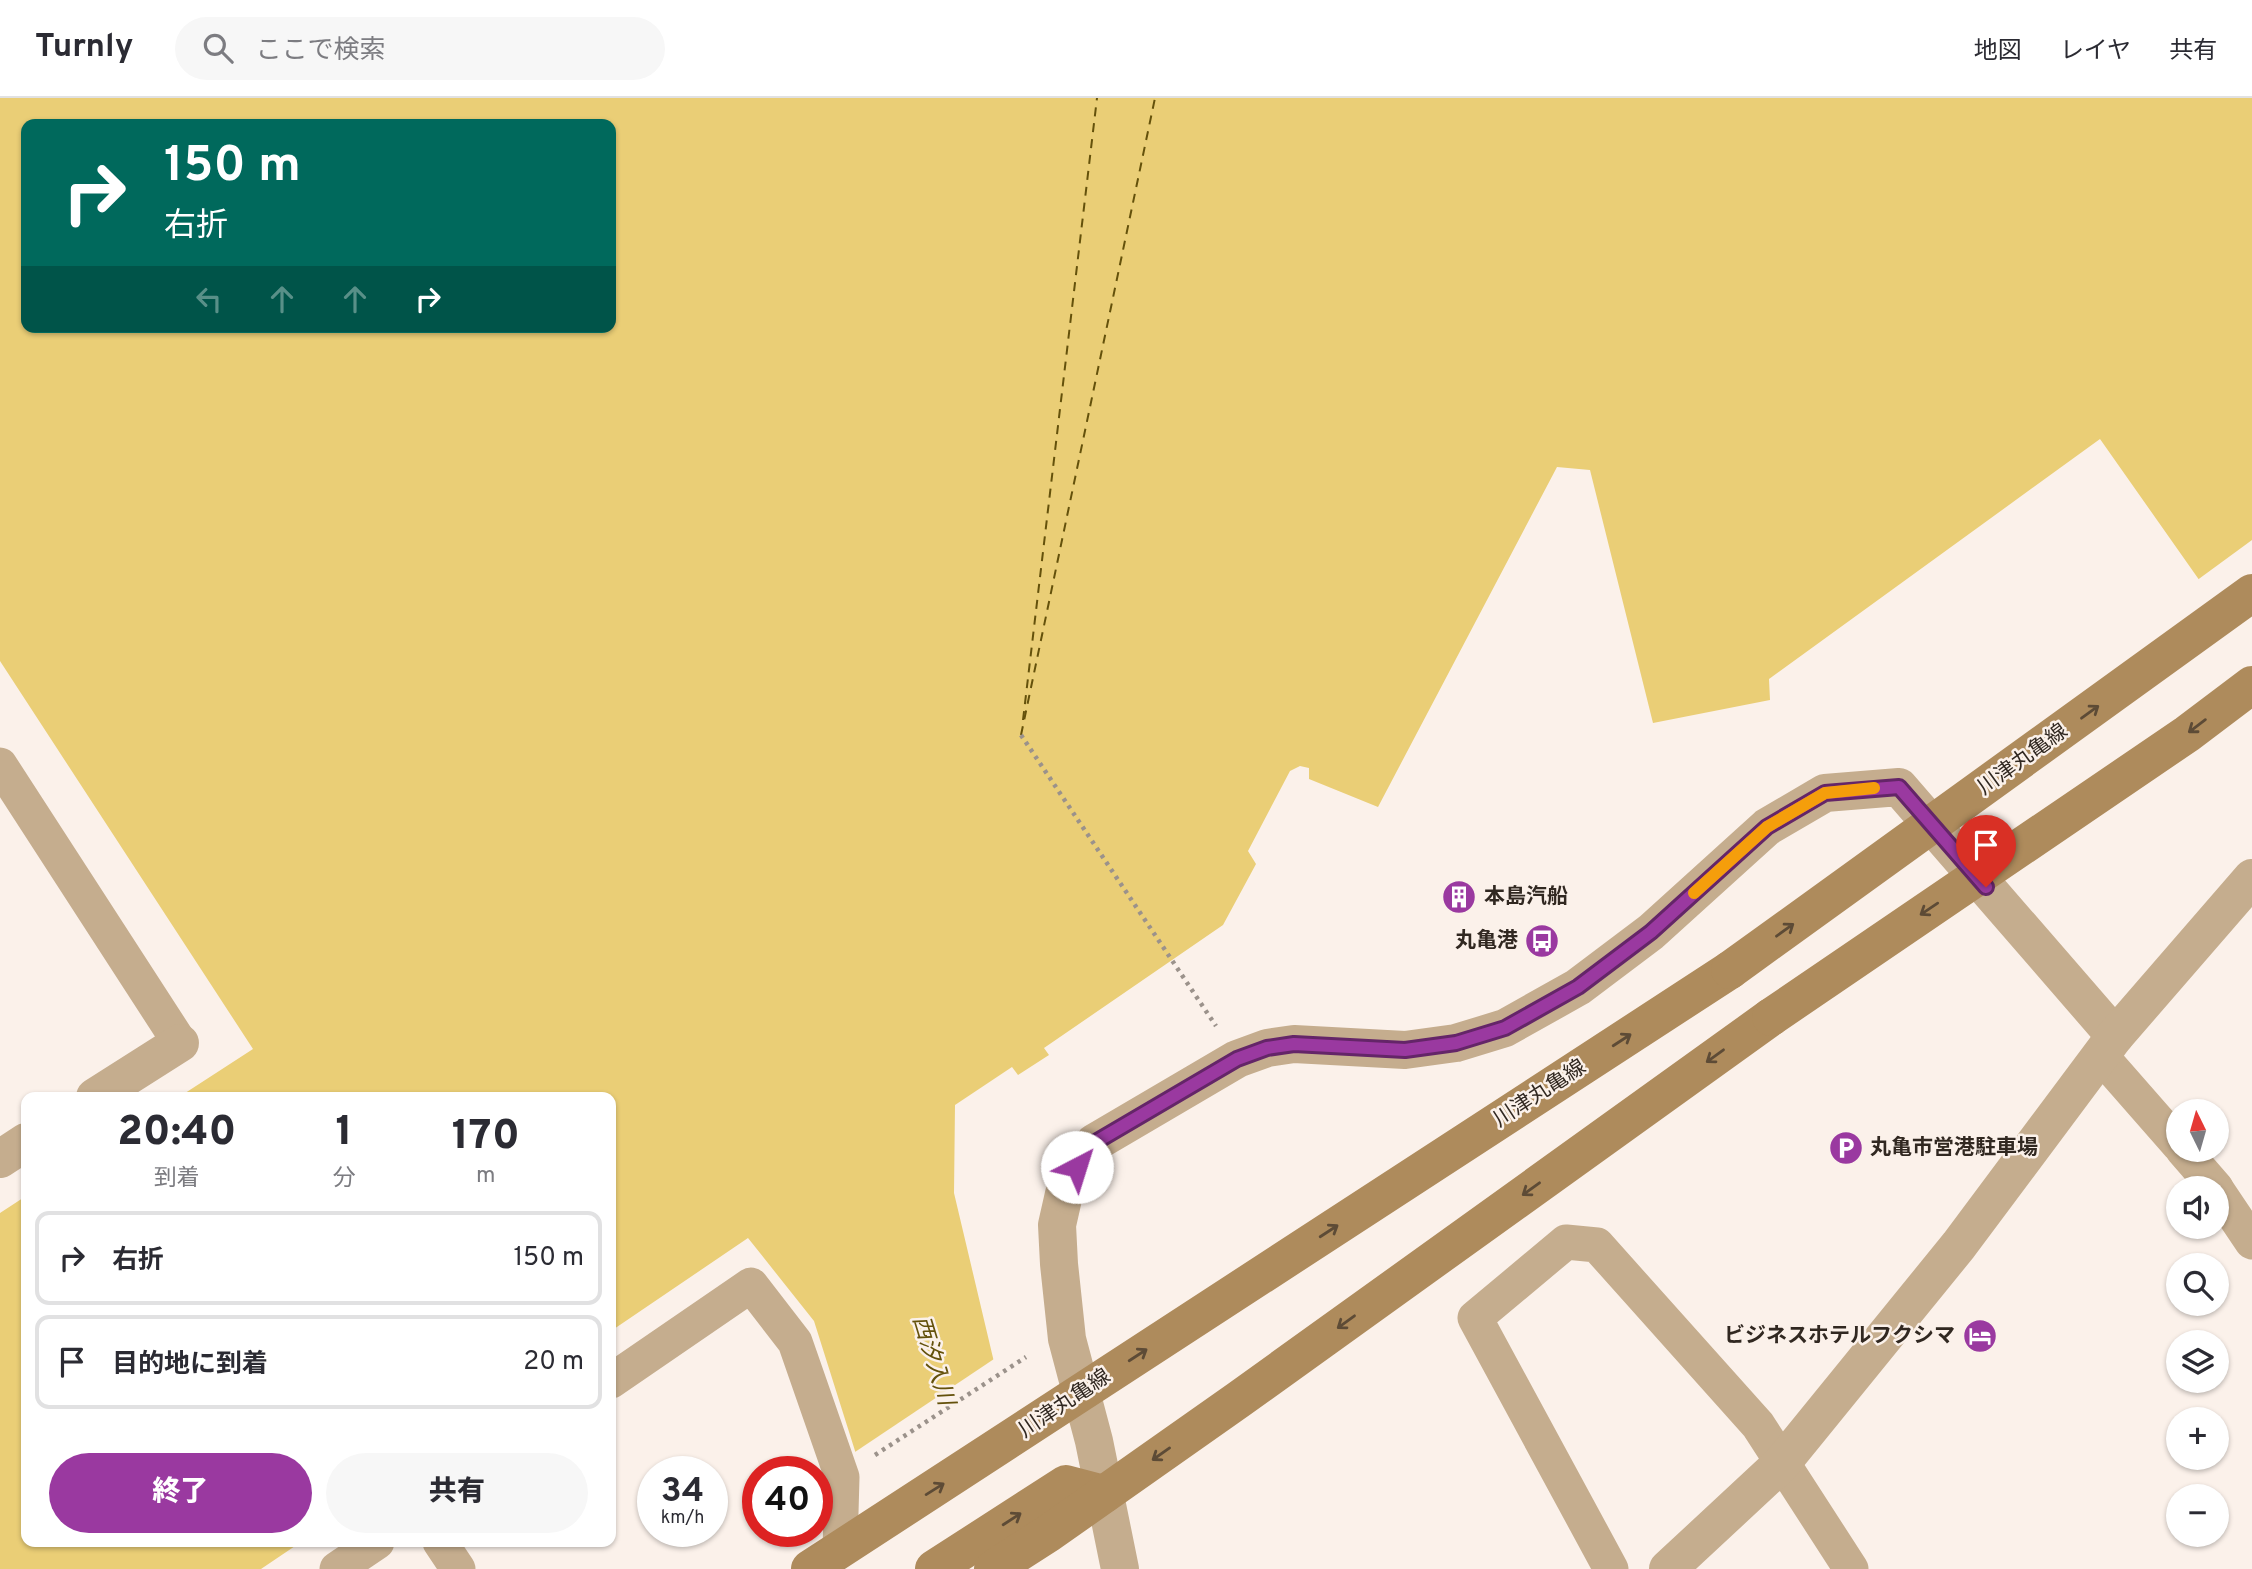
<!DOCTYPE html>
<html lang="ja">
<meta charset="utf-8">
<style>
:root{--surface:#fff;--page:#f7f7f7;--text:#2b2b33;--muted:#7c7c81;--line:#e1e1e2;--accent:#9a39a0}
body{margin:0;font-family:Overpass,"Noto Sans JP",sans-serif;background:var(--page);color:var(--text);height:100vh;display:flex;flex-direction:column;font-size:26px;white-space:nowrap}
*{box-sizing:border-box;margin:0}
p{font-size:23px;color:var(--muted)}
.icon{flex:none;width:38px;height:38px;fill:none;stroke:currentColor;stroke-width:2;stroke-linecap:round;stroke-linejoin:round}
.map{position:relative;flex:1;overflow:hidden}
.sheet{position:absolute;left:21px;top:994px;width:595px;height:455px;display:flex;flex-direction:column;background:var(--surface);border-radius:14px;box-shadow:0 2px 5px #0004}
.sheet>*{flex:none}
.hud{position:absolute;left:21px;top:21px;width:595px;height:214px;border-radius:14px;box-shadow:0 2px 5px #0004;background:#00695c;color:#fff;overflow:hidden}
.needle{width:46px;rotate:355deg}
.fabs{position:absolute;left:2166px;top:1001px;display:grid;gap:14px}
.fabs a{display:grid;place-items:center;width:63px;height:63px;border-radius:50%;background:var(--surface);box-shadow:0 2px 5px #0004;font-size:35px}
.speed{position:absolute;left:637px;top:1358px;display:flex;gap:14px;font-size:35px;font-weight:700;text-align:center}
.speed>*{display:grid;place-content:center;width:91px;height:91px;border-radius:50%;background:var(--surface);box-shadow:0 2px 5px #0004;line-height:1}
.speed small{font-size:18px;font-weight:400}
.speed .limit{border:10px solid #d22;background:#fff;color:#111}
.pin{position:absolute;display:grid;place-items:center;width:60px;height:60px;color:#fff;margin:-72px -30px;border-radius:50% 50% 50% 0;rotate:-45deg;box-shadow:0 0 7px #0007}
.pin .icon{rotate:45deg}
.me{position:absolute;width:77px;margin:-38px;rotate:40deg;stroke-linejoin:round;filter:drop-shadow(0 0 5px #0008)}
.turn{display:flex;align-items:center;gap:24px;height:147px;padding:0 28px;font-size:32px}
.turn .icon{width:91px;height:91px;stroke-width:2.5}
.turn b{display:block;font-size:49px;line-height:60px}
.lanes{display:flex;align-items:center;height:66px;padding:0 28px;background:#0003;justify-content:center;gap:35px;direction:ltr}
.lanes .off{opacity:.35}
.eta{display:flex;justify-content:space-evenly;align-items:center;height:119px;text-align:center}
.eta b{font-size:42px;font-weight:800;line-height:49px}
.primary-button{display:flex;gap:14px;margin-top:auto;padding:14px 28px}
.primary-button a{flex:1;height:80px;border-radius:42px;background:var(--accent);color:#fff;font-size:28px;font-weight:800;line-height:80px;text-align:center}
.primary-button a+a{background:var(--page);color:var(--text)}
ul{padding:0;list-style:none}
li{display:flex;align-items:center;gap:21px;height:94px;margin:0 14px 10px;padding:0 14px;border:4px solid var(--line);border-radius:14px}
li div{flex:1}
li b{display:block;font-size:26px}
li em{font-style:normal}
header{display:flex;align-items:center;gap:42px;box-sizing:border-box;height:98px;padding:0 35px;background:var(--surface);border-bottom:2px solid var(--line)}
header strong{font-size:33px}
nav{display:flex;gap:38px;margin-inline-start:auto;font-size:24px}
.search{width:490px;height:63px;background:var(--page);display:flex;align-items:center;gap:18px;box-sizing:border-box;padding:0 24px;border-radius:38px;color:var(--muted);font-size:26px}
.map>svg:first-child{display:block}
.water{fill:#eace76;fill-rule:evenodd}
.pier{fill:#fbf1ea}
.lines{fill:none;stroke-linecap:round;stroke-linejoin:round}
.ferry{stroke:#64510b;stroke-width:2;stroke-dasharray:9 7;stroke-linecap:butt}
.path{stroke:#9b928b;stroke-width:4.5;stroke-dasharray:3.5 5;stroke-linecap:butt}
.minor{stroke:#c5ad8e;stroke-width:35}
.tertiary{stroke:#c5ad8e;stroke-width:38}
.secondary{stroke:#ae8b5c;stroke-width:38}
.secondary-bridge{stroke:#ae8b5c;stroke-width:38}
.oneway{stroke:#5d4b36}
.route-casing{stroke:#642568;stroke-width:18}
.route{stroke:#9a39a0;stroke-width:12}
.slow{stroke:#f59e0b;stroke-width:12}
.labels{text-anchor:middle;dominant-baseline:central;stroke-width:5;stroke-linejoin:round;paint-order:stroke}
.street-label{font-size:21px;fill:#312821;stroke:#fbf1ea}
.poi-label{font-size:21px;font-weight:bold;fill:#312821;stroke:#fbf1ea;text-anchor:start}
.water-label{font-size:23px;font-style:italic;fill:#64510b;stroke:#fbf1ea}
</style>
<header>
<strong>Turnly</strong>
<div class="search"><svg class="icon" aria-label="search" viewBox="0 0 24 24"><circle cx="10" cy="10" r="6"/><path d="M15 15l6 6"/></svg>ここで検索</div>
<nav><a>地図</a><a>レイヤ</a><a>共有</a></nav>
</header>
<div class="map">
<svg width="2252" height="1471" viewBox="0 0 2252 1471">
<rect width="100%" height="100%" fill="#fbf1ea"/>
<g class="water">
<path d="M 0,0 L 2252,0 L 2252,557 L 2100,341 L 1769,581 L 1770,602 L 1653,625 L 1590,372 L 1557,369 L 1378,709 L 1309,681 L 1309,670 L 1300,668 L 1290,673 L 1248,753 L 1256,766 L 1223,827 L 1044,950 L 1049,957 L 1018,977 L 1012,969 L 955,1007 L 954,1095 L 1043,1471 L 862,1375 L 814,1223 L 748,1140 L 611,1233 L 611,999 L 179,999 L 253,951 L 0,563 ZM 26,26 L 611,26 L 611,229 L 26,229 Z"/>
<path d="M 26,1098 L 26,1444 L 301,1444 L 261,1471 L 0,1471 L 0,1115 Z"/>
</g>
<g class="pier">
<path d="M 2252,442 L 2252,561 L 2196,483 Z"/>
<path d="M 997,1259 L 1046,1471 L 880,1471 L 852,1356 Z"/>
</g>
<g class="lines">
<g class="ferry">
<path d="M 1023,622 L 1097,0"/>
<path d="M 1021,637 L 1155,0"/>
</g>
<g class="path">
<path d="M 1021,637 L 1216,928"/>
<path d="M 875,1357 L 1026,1259"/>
</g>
<g class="minor">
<path d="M 0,667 L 180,945"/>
<path d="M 2101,958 L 2179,1047"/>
<path d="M 2183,1052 L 2216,1090"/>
<path d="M 2217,1092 L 2252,1144"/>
<path d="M 611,1283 L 751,1187 L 795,1244 L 842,1379 L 840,1451"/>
<path d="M 440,1444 L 458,1471"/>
<path d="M 337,1471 L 377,1444"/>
<path d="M 1611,1471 L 1475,1220 L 1566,1144 L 1597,1147 L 1758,1327 L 1851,1471"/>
</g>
<g class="tertiary">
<path d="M 95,999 L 180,945"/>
<path d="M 0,1061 L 26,1044"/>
<path d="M 1120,1471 L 1094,1343 L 1067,1241 L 1059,1166 L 1057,1127 L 1064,1096 L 1077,1069 L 1094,1045 L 1237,961 L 1267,950 L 1294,946 L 1405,952 L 1456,945 L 1505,930 L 1578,889 L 1651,834 L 1767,729 L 1825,695 L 1899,689 L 2115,938"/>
<path d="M 1668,1471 L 1781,1366 L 1959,1147 L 2115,938 L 2252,780"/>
</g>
<g class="secondary">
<path d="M 810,1471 L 1730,872"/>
<path d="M 934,1471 L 1066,1386 L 1104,1396"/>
<path d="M 993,1471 L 1049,1435 L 1238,1302 L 1771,919"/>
</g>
<g class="secondary-bridge">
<path d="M 1730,872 L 2252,495"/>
<path d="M 1771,919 L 2187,636 L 2252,587"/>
</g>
</g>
<defs><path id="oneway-shaft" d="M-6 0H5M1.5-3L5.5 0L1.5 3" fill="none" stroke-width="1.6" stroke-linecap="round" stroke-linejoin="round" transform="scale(1.75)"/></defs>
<g class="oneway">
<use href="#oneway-shaft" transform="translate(2090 614) rotate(-36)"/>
<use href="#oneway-shaft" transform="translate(2197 628) rotate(143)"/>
<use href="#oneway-shaft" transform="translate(1929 811) rotate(146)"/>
<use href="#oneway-shaft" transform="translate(1785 832) rotate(-36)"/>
<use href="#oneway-shaft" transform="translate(1622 942) rotate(-33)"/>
<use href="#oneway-shaft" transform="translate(1715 958) rotate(144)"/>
<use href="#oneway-shaft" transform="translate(1531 1091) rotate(144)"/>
<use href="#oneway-shaft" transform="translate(1329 1133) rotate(-33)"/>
<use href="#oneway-shaft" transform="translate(1346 1224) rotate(144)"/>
<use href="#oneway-shaft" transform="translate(1138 1257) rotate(-33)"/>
<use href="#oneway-shaft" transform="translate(1161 1356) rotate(145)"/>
<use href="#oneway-shaft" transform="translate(935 1391) rotate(-32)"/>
<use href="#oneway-shaft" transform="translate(1012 1421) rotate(-33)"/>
</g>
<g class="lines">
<g class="route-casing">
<path id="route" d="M 1077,1069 L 1094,1045 L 1237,961 L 1267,950 L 1294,946 L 1405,952 L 1456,945 L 1505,930 L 1578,889 L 1651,834 L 1767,729 L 1825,695 L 1899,689 L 1986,789"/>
</g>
<use href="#route" class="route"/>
<path class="slow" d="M 1694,795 L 1767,729 L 1825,695 L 1874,690"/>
</g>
<defs>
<g id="building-disc" transform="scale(1.75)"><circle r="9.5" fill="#9a39a0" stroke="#fbf1ea"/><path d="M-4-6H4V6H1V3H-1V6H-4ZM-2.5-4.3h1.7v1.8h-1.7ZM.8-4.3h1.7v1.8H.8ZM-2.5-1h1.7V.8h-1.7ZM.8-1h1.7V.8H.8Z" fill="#fff"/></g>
<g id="bus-disc" transform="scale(1.75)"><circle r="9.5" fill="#9a39a0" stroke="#fbf1ea"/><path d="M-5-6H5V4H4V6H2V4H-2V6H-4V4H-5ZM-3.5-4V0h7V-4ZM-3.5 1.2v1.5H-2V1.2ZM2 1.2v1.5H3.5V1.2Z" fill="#fff"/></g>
<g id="parking-disc" transform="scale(1.75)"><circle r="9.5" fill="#9a39a0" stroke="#fbf1ea"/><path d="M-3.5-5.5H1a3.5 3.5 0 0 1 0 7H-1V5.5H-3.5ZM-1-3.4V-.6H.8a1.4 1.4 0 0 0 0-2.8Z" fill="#fff"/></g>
<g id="hotel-disc" transform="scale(1.75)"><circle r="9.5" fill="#9a39a0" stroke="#fbf1ea"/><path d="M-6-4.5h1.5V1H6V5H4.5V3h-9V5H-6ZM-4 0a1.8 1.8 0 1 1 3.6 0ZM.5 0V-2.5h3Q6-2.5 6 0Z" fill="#fff"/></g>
</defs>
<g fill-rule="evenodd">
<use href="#building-disc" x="1459" y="799"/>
<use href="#bus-disc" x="1542" y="843"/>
<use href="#parking-disc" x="1846" y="1050"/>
<use href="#hotel-disc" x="1980" y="1238"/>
</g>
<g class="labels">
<g class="street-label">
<text transform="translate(2023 662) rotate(-36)">川津丸亀線</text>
<text transform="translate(1540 996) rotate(-33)">川津丸亀線</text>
<text transform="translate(1065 1306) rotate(-34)">川津丸亀線</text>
</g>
<g class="poi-label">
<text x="1484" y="799">本島汽船</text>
<text x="1518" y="843" text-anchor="end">丸亀港</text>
<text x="1870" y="1050">丸亀市営港駐車場</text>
<text x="1955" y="1238" text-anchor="end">ビジネスホテルフクシマ</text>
</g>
<g class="water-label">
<text transform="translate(932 1263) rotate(73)">西汐入川</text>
</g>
</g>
</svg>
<div class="fabs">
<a><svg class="needle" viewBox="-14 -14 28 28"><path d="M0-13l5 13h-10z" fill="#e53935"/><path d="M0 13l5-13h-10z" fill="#7c7c81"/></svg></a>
<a><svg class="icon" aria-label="sound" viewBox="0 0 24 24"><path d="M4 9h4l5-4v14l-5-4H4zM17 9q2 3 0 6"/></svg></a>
<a><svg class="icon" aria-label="search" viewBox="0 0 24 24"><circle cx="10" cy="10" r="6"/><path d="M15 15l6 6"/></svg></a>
<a><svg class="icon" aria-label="layers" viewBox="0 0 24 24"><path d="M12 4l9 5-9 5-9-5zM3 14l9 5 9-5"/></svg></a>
<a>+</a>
<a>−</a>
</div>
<div class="speed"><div>34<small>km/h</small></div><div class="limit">40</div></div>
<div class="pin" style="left:1986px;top:789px;background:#d93025"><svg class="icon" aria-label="arrive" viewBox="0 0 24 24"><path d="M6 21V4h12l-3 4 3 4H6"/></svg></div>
<svg class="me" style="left:1077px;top:1069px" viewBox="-20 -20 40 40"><circle r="19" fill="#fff"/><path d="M0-13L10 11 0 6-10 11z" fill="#9a39a0"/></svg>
<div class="hud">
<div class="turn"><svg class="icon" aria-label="right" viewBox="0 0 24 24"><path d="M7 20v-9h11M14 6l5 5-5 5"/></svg><div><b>150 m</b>右折</div></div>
<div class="lanes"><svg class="icon off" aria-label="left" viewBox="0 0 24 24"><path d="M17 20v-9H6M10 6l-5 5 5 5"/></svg><svg class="icon off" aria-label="ahead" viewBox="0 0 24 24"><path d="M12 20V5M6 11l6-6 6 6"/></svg><svg class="icon off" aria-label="ahead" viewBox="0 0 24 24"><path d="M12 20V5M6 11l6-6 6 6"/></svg><svg class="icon" aria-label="right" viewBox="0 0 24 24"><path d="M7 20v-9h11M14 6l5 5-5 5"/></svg></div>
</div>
<section class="sheet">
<div class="eta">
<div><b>20:40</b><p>到着</p></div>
<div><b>1</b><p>分</p></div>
<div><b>170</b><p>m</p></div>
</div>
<ul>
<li><svg class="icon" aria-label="right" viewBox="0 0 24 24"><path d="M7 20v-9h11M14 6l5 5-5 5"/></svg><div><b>右折</b></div><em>150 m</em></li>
<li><svg class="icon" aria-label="arrive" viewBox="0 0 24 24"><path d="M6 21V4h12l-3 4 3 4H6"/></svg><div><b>目的地に到着</b></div><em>20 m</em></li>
</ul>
<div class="primary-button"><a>終了</a><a>共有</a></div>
</section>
</div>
